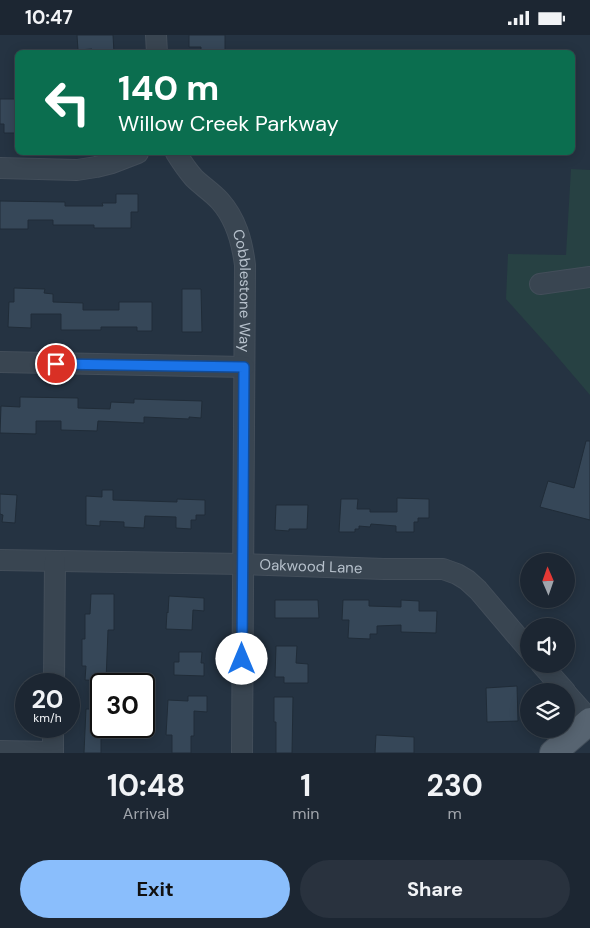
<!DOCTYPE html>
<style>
:root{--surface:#1c2632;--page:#29323e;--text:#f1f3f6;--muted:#a0a5ac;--line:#3a434d;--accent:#8abefc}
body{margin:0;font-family:"DM Sans",sans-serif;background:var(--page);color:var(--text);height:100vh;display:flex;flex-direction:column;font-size:19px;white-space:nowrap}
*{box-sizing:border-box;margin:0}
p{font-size:16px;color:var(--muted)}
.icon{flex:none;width:28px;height:28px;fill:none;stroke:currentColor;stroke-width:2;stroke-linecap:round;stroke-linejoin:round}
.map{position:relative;height:718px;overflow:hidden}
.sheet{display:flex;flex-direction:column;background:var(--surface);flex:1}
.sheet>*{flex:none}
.hud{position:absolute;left:15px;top:15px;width:560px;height:105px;border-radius:8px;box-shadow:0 2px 12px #0003,0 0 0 1px var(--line);background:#0b6e4f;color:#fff;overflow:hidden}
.needle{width:32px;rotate:358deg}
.controls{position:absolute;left:520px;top:518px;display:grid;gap:10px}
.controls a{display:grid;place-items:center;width:55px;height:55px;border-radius:50%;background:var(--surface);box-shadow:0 2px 12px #0003,0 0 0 1px var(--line);font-size:25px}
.speed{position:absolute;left:15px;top:638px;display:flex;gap:10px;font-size:25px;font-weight:700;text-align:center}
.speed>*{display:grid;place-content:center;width:65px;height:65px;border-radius:50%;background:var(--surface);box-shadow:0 2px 12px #0003,0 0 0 1px var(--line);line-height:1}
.speed small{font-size:12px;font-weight:400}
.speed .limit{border:2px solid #111;border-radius:8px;background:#fff;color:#111}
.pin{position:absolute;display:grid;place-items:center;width:42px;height:42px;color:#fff;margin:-21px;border:2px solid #fff;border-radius:50%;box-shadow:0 1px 5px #0007}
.me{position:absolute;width:55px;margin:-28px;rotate:0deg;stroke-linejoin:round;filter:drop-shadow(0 0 4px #0008)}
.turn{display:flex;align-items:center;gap:18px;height:105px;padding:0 20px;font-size:22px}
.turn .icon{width:65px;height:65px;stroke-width:2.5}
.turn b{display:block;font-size:35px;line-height:42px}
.eta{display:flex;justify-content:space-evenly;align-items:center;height:85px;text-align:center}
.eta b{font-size:30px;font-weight:700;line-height:35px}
.button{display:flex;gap:10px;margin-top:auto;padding:10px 20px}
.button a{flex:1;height:58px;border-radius:30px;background:var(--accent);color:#111;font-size:20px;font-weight:700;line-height:58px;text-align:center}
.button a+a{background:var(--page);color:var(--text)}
.status{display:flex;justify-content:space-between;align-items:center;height:35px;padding:0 25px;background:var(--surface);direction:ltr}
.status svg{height:14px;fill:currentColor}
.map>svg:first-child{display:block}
.green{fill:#274143}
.building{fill:#364758;stroke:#202c38}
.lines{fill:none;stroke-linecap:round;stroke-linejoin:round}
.minor-casing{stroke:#434e5a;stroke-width:22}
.major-casing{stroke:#434e5a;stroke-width:28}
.minor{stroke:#394551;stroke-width:20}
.major{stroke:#576471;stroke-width:26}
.route-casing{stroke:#114b97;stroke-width:12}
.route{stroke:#1a73e8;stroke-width:9}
.labels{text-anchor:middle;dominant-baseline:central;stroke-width:5;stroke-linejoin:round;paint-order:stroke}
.street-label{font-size:15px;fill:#b6c0cb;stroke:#1e2a37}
</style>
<div class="status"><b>10:47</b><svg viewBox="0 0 49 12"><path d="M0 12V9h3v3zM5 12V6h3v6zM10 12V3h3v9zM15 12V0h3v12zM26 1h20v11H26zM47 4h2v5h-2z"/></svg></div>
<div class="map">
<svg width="590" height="718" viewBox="0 0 590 718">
<rect width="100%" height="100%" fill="#253342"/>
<path class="green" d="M 571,134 L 590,135 L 590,360 L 549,312 L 506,264 L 508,219 L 566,220 Z"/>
<g class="building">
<path d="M 77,0 L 113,0 L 114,18 L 92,18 L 92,14 L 78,15 Z"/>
<path d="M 189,0 L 225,0 L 225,18 L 201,18 L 201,12 L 189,12 Z"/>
<path d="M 0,64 L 18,64 L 18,98 L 4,98 L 4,89 L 0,89 Z"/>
<path d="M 116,159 L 138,159 L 138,177 L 131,177 L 131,193 L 94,193 L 94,190 L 53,190 L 53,185 L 28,185 L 28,194 L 0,194 L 0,166 L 65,167 L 65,171 L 103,171 L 102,168 L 116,168 Z"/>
<path d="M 14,253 L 45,254 L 44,258 L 53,259 L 53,267 L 83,268 L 83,275 L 119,275 L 119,267 L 152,267 L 152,296 L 137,296 L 137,292 L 101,292 L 101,295 L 61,295 L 61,279 L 31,279 L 31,293 L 8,292 L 9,267 L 14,267 Z"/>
<path d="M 182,254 L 201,254 L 202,297 L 182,297 Z"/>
<path d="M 20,362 L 78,363 L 78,373 L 110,374 L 111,367 L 134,368 L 134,364 L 202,366 L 201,383 L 189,382 L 189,384 L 144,382 L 144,388 L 98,386 L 97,396 L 61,395 L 61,386 L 36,386 L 36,399 L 0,398 L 1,371 L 20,372 Z"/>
<path d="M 586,406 L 590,406 L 590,485 L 540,472 L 548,446 L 574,453 Z"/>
<path d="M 102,455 L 113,455 L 113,465 L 177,467 L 177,464 L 205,465 L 205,480 L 196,480 L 196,485 L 191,485 L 191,494 L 176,493 L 176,482 L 145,481 L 144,493 L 124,492 L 124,487 L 100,486 L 100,491 L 86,490 L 86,461 L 102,462 Z"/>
<path d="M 0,459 L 17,460 L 15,488 L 2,487 L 3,480 L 0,479 Z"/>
<path d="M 397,463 L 429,464 L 429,483 L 418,483 L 418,487 L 414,487 L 414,497 L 396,497 L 396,491 L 371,489 L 370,492 L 359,491 L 359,494 L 355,494 L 355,497 L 339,497 L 341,464 L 358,464 L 357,474 L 370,474 L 370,477 L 397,477 Z"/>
<path d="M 276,470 L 308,470 L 307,494 L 289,494 L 289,496 L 275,495 Z"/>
<path d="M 91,559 L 114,559 L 114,595 L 108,595 L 106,646 L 85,645 L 86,631 L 82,631 L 82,604 L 85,604 L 85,579 L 90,579 Z"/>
<path d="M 169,561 L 204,563 L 204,576 L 193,575 L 192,595 L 166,594 L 167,577 L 168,578 Z"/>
<path d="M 275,565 L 318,565 L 319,583 L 275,583 Z"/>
<path d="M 343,565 L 369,565 L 369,571 L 401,572 L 401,565 L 419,566 L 419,576 L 437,576 L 436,598 L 401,597 L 401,590 L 377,591 L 377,599 L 370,599 L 370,604 L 348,603 L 349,585 L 342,585 Z"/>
<path d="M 276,611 L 297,611 L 296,628 L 308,629 L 308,648 L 284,648 L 284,642 L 275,642 Z"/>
<path d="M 179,617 L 202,617 L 201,628 L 204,628 L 204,641 L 174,640 L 174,627 L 179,627 Z"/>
<path d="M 517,651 L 518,686 L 487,687 L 486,653 Z"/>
<path d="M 188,661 L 207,661 L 207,677 L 194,676 L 194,701 L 191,701 L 191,718 L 172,718 L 172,700 L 166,700 L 168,665 L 188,666 Z"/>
<path d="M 274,662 L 293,662 L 292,718 L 276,718 L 276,687 L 274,687 Z"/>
<path d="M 86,674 L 101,674 L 101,718 L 84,718 Z"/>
<path d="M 376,700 L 414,702 L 414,718 L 375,718 Z"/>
</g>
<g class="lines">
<g class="minor-casing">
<g id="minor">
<path d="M 156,0 L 157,18"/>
<path id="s1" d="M 176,118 C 181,126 187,135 194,143 C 202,151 212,157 220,166 C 236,184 242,206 245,230 L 242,718"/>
<path d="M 0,133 L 77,135 L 96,132 L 112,128 L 138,118"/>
<path d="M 540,249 L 590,242"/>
<path d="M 0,327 L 244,332"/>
<path id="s2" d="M 0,525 L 243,529 L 384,534 L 443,534 L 457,539 L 467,545 L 478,555 L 529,615"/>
<path d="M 541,629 L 565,656"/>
<path d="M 54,649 L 55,526"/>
<path d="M 566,658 L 590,685"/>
<path d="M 0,716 L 53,717"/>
<path d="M 53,718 L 53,691"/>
</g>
</g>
<g class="major-casing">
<path id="major" d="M 553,718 L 590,686"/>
</g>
<use href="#minor" class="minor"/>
<use href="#major" class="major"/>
</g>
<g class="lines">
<g class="route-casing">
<path id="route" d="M 56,329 L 244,332 L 242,624"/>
</g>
<use href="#route" class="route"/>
</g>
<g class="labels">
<g class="street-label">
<text stroke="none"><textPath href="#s1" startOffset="161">Cobblestone Way</textPath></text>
<text stroke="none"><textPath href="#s2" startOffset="311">Oakwood Lane</textPath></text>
</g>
</g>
</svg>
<div class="controls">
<a><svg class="needle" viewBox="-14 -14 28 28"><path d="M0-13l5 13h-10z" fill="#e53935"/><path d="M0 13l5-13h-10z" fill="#a0a5ac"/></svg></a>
<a><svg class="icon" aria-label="sound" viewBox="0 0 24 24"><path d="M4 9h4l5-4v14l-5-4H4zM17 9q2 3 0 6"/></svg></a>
<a><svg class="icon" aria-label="layers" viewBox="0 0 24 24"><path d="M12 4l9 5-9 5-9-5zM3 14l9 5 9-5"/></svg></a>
</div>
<div class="speed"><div>20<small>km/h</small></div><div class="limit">30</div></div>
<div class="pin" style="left:56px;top:329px;background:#d93025"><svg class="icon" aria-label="arrive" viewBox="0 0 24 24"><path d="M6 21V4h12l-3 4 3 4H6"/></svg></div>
<svg class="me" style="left:242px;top:624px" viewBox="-20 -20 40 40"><circle r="19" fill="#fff"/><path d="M0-13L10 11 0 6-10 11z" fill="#1a73e8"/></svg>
<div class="hud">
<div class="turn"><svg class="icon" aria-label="left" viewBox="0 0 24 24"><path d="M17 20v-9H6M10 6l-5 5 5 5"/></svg><div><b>140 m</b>Willow Creek Parkway</div></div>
</div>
</div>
<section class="sheet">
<div class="eta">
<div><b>10:48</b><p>Arrival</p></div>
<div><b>1</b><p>min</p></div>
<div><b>230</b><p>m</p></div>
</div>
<div class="button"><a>Exit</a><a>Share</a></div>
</section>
